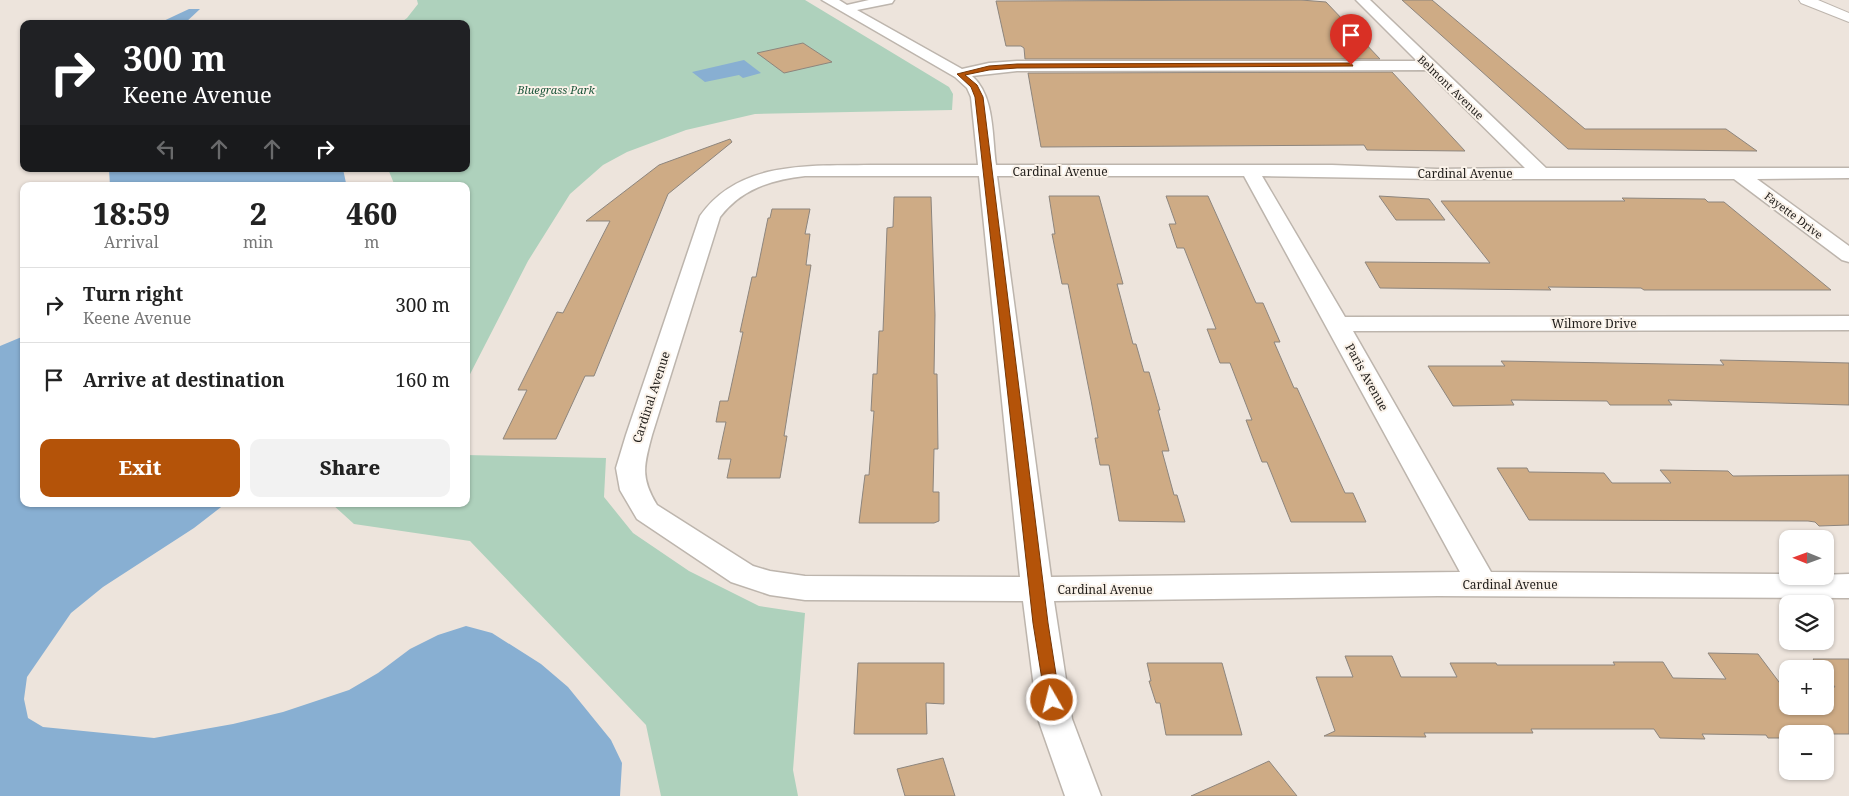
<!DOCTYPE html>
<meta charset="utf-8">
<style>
:root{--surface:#fff;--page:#f2f2f2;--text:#222;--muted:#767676;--line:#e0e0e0;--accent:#b45309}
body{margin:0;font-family:"Noto Serif",serif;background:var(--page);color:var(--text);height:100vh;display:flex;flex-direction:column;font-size:19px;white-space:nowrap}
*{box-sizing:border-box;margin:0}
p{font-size:16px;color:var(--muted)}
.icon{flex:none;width:28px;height:28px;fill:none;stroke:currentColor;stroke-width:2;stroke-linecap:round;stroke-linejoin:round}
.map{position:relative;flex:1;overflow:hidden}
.details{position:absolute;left:20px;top:182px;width:450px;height:325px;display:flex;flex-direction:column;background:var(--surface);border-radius:10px;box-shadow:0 1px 4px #0004}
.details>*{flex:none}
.guide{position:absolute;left:20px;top:20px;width:450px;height:152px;border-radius:10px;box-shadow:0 1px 4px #0004;background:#202124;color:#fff;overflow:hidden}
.needle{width:32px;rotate:271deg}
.buttons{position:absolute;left:1779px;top:530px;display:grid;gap:10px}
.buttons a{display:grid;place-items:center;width:55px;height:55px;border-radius:10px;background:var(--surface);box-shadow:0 1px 4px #0004;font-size:25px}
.pin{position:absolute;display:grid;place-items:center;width:42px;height:42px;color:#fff;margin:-51px -21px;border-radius:50% 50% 50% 0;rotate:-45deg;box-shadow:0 0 5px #0007}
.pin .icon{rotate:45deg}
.me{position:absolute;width:55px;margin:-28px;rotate:352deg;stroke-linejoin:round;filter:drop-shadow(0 0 4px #0008)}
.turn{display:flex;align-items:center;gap:18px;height:105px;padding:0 20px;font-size:22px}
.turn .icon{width:65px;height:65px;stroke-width:2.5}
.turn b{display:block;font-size:35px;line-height:42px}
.lanes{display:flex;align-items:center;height:48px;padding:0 20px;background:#0003;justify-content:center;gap:25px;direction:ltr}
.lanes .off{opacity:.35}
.eta{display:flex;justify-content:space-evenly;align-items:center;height:85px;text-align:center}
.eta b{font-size:30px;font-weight:800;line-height:35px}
.button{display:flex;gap:10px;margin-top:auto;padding:10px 20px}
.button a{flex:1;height:58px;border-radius:10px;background:var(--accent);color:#fff;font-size:20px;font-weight:800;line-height:58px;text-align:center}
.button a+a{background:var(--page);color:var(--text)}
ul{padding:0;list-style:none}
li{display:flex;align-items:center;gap:15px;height:75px;padding:0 20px;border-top:1px solid var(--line)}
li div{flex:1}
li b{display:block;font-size:19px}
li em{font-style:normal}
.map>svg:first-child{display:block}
.green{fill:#aed1bc}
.water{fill:#88afd2}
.building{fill:#ceab85;stroke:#8d857d}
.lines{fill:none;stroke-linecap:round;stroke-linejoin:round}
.minor-casing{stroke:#bdb5ad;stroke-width:3}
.secondary-casing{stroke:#bdb5ad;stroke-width:2}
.minor{fill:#fff;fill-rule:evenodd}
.secondary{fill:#fff;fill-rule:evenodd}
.route{fill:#b45309;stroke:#753606}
.labels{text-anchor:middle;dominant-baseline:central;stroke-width:4;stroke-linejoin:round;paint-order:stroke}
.far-street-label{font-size:11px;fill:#1f1c19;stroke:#faf2e9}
.far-park-label{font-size:11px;font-style:italic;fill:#195439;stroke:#faf2e9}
.street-label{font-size:12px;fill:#1f1c19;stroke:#faf2e9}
</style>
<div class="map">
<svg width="1849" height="796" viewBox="0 0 1849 796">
<rect width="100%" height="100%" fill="#ede4dc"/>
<g class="green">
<path d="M 417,0 L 805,0 L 949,87 L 953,94 L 952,110 L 755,114 L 686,130 L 627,152 L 603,165 L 570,194 L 528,261 L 466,382 L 466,186 L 395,186 L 388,169 L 466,169 L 466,24 L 399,24 L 407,18 L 418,4 Z"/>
<path d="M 466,455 L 606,458 L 604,497 L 633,533 L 689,571 L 759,606 L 805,613 L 793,770 L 798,796 L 661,796 L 646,725 L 470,541 L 354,524 L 332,504 L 466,504 Z"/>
</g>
<g class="water">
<path d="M 189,9 L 200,9 L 184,24 L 157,24 Z"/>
<path d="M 744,60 L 761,73 L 743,78 L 739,75 L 705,82 L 692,72 Z"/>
<path d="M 109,169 L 343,169 L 346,183 L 356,186 L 110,186 Z"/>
<path d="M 24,336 L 24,504 L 225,504 L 194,528 L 103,587 L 71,613 L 27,677 L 24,699 L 28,718 L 43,727 L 154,738 L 233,724 L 283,712 L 349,690 L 378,673 L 410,649 L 438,635 L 466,626 L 492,633 L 541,664 L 568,687 L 611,740 L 622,763 L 620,796 L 0,796 L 0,346 Z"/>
</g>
<g class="building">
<path d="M 1301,0 L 1326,2 L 1380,59 L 1025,59 L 1024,48 L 1021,46 L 1006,46 L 996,1 Z"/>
<path d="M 1402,0 L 1432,0 L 1585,129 L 1726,129 L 1757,151 L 1568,149 Z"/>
<path d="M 803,43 L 832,62 L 784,73 L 757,53 Z"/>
<path d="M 1392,72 L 1465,151 L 1367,150 L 1364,145 L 1041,147 L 1028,73 Z"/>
<path d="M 730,139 L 732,142 L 668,194 L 594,376 L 585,376 L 556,439 L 503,439 L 527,390 L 518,390 L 557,312 L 563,313 L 610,221 L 586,221 L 659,165 Z"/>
<path d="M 1049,196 L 1099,196 L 1123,284 L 1117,284 L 1133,344 L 1136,344 L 1144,372 L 1149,372 L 1160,410 L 1158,410 L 1169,451 L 1162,451 L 1174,495 L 1177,495 L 1185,522 L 1119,521 L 1109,465 L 1100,465 L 1095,438 L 1098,438 L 1091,400 L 1068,284 L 1062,284 L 1052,234 L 1055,234 Z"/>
<path d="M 1166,196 L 1208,196 L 1256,303 L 1263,303 L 1280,342 L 1274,342 L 1294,388 L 1297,388 L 1345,493 L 1353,493 L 1366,522 L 1291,522 L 1267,462 L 1262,462 L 1246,420 L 1252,420 L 1230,363 L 1220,363 L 1207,329 L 1216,329 L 1184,248 L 1177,248 L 1169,224 L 1176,224 Z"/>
<path d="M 1379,196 L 1429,199 L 1445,220 L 1396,220 Z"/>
<path d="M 894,197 L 931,197 L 935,315 L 934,374 L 937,374 L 938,449 L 934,449 L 933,492 L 939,492 L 939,521 L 934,523 L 859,523 L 865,475 L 869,475 L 874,411 L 871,411 L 873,374 L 877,374 L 879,331 L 883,331 L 887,228 L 893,227 Z"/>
<path d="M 1622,198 L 1705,199 L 1708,202 L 1724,202 L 1831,290 L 1644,290 L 1641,288 L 1548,287 L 1551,290 L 1380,288 L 1365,262 L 1490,263 L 1441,201 L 1625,201 Z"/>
<path d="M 772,209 L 810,209 L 805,234 L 810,234 L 806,265 L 811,265 L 784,436 L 787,436 L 780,478 L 727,478 L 731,459 L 718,459 L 726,422 L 716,422 L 720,401 L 728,401 L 743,332 L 740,332 L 752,277 L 756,277 L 768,218 L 770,218 Z"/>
<path d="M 1720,360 L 1849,363 L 1849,405 L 1668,400 L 1672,405 L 1610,405 L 1607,401 L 1511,400 L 1514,405 L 1453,406 L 1428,366 L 1505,366 L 1501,361 L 1724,365 Z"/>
<path d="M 1497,468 L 1527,468 L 1529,472 L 1604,473 L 1612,483 L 1671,483 L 1660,470 L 1728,471 L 1733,476 L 1849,475 L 1849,525 L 1819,526 L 1815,522 L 1808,521 L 1529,520 Z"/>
<path d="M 1708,653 L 1758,654 L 1782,686 L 1788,686 L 1788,706 L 1825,706 L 1825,687 L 1835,687 L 1825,674 L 1825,669 L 1821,669 L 1813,659 L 1849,659 L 1849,734 L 1788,734 L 1788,738 L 1768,738 L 1766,735 L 1702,734 L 1705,739 L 1660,738 L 1654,729 L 1531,729 L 1533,733 L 1424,733 L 1426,737 L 1324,736 L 1335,731 L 1316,677 L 1353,677 L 1345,656 L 1392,656 L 1401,677 L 1457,677 L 1450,663 L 1496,663 L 1497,665 L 1615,665 L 1613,662 L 1663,662 L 1673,678 L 1726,679 Z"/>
<path d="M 858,663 L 944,663 L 944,704 L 926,703 L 927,734 L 854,734 Z"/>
<path d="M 1147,663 L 1222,663 L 1242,735 L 1166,735 L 1160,703 L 1156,703 L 1149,681 L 1151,681 Z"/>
<path d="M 943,758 L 955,796 L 905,796 L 897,769 Z"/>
<path d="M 1269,761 L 1297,796 L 1191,796 L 1243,773 Z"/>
</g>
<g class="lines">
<g class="minor-casing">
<path id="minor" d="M 822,0 L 839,0 L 847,5 L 869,0 L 894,0 L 892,3 L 857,10 L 962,69 L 989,63 L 1017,61 L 1417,61 L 1356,0 L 1370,0 L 1546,168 L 1849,168 L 1849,178 L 1757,179 L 1849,246 L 1849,262 L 1842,260 L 1734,179 L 1437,179 L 1262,176 L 1345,317 L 1849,316 L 1849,330 L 1353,331 L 1491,572 L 1788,574 L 1788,576 L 1849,574 L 1849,598 L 1438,596 L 1054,601 L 1072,719 L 1101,796 L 1065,796 L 1038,719 L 1023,601 L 805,600 L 770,595 L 731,582 L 637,519 L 620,490 L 616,468 L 626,435 L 700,216 C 739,160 811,166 871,165 C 907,165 942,165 978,165 L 971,97 L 967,88 L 955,77 ZM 1426,70 L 1525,168 L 1437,169 L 1332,165 L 996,165 C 992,137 995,96 972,76 L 1017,71 ZM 805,176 L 979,176 L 1020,577 L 805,576 L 770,571 L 753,566 L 657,505 C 640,477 644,465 652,435 L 720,217 C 741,189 771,180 805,176 ZM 997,176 L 1244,176 L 1460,572 L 1051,577 Z"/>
</g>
<g class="secondary-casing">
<path id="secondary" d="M 1799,0 L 1818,0 L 1849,13 L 1849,22 L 1801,3 Z"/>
</g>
<use href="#minor" class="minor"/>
<use href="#secondary" class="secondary"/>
</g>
<path class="route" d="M 1351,63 L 1353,66 L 1017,68 L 989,70 L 965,75 L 977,85 L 983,97 L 1048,623 L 1060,700 L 1057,705 L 1052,707 L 1046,705 L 1033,623 L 975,97 L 971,87 L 957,74 L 989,66 L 1017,64 Z"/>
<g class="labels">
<g class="far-street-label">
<text transform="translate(1451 87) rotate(44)">Belmont Avenue</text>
<text transform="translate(1794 215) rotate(37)">Fayette Drive</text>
</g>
<g class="far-park-label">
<text x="556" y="89">Bluegrass Park</text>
</g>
<g class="street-label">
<text x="1060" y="171">Cardinal Avenue</text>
<text x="1465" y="173">Cardinal Avenue</text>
<text x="1594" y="323">Wilmore Drive</text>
<text transform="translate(1367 377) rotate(61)">Paris Avenue</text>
<text transform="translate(651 397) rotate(-72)">Cardinal Avenue</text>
<text x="1510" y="584">Cardinal Avenue</text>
<text x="1105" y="589">Cardinal Avenue</text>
</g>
</g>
</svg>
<div class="buttons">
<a><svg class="needle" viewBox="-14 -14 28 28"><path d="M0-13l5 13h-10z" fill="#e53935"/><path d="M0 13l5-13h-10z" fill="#767676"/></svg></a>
<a><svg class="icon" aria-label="layers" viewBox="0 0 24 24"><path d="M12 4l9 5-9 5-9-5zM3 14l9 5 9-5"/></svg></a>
<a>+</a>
<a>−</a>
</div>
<div class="pin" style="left:1351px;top:65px;background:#d93025"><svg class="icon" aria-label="arrive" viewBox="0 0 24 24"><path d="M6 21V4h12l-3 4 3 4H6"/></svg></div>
<svg class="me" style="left:1052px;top:700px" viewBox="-20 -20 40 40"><circle r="17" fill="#b45309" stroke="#fff" stroke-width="3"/><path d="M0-11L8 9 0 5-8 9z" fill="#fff"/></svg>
<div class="guide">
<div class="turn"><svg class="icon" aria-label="right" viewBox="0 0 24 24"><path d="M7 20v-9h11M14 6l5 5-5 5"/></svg><div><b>300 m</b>Keene Avenue</div></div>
<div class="lanes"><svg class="icon off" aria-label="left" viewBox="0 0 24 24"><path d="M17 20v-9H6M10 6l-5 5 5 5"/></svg><svg class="icon off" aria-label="ahead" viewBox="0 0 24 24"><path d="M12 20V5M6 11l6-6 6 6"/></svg><svg class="icon off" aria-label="ahead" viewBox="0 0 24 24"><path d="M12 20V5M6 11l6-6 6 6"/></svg><svg class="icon" aria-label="right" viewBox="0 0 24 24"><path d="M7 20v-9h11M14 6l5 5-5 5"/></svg></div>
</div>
<section class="details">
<div class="eta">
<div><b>18:59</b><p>Arrival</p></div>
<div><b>2</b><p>min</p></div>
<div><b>460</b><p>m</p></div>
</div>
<ul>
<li><svg class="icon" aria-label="right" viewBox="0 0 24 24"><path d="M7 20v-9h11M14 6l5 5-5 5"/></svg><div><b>Turn right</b><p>Keene Avenue</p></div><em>300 m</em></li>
<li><svg class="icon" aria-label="arrive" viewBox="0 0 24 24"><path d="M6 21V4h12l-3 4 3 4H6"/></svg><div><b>Arrive at destination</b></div><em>160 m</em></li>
</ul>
<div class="button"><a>Exit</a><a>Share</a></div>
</section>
</div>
